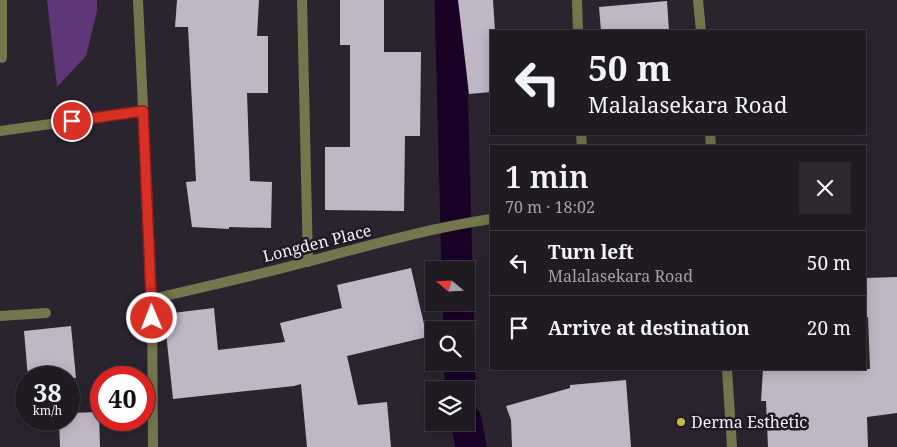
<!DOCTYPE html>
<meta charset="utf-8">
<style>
:root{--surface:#201b22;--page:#2d282f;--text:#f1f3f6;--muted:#a2a1a5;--line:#3d3940}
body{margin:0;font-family:"Noto Serif",serif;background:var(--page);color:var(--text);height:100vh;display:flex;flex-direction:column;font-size:19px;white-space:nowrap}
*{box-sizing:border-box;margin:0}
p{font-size:16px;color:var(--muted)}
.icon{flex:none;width:28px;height:28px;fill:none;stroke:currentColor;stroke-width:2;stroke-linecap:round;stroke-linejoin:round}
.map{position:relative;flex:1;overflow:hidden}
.details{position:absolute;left:490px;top:145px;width:376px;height:225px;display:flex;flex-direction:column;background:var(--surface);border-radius:0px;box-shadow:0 2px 12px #0003,0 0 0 1px var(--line)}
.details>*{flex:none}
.top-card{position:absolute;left:490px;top:30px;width:376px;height:105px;border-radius:0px;box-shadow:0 2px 12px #0003,0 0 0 1px var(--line);background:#201b22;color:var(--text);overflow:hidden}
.needle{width:32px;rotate:289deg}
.fabs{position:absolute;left:425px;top:261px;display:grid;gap:10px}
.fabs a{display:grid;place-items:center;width:50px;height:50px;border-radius:0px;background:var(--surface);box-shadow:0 2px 12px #0003,0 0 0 1px var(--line);font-size:25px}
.speed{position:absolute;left:15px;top:366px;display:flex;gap:10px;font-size:25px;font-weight:700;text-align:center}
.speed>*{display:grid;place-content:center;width:65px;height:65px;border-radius:50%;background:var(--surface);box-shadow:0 2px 12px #0003,0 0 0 1px var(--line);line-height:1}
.speed small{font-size:12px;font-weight:400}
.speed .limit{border:8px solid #d22;background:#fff;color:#111}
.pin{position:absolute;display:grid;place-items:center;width:42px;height:42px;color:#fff;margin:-21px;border:2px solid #fff;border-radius:50%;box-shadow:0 1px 5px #0007}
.me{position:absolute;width:55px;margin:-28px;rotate:359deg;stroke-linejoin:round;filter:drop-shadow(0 0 4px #0008)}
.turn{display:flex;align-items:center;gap:18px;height:105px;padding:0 15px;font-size:22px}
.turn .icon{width:65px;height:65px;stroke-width:2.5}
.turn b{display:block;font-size:35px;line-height:42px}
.round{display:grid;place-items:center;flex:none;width:52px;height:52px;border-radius:0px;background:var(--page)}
.overview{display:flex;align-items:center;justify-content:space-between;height:85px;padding:0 15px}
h1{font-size:30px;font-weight:600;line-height:38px}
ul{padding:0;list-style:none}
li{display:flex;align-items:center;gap:15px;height:65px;padding:0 15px;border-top:1px solid var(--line)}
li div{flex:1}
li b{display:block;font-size:19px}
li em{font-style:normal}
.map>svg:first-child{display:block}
.green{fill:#5f3677}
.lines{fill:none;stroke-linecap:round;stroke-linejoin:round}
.canal{stroke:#1a0227;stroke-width:31}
.building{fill:#bfb7c5}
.service{stroke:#74764d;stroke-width:10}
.minor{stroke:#74764d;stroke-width:10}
.tertiary{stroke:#74764d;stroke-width:10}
.route-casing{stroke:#8d1f18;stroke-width:12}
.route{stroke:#d93025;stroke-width:9}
.poi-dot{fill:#bdbf43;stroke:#201a24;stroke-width:2}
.labels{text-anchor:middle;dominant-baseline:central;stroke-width:5;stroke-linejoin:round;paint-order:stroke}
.street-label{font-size:16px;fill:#f3eff6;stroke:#201a24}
.poi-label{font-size:16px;fill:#f3eff6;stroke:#201a24;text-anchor:start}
</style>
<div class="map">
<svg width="897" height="447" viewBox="0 0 897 447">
<rect width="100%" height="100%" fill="#2a242e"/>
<path class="green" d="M 47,0 L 97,0 L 97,11 L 86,56 L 57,87 Z"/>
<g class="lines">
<g class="canal">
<path d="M 450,0 L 457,270"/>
<path d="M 458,302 L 459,330"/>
<path d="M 459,362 L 461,390"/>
<path d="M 466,420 L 471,447"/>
</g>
</g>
<g class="building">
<path d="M 177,0 L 259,0 L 257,36 L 268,36 L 268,93 L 247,93 L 250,181 L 272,182 L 271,228 L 229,227 L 229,229 L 192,227 L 186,182 L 196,181 L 188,27 L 175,27 Z"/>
<path d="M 340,0 L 384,0 L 384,52 L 421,52 L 420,136 L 405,136 L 404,211 L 325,210 L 325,147 L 350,147 L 350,45 L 340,45 Z"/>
<path d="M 458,0 L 493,0 L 495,31 L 491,31 L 491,92 L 469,94 Z"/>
<path d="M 667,1 L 669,31 L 601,31 L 599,7 Z"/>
<path d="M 411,268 L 427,337 L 347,356 L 358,405 L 387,402 L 391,447 L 307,447 L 301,384 L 294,386 L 173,399 L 164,314 L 214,308 L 218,350 L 285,342 L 280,323 L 342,308 L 337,285 Z"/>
<path d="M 897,277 L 897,413 L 867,417 L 868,447 L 768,447 L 766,401 L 761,401 L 763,369 L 870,369 L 868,317 L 865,317 L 865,278 Z"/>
<path d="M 71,326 L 76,378 L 28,378 L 24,331 Z"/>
<path d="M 626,380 L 631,447 L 512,447 L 511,420 L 506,406 L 570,388 L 570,385 Z"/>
<path d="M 99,412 L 100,447 L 60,447 L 59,420 L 69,420 L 69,413 Z"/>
</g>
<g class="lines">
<g class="service">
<path d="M 2,58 L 2,0"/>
<path d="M 0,316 L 46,313"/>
</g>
<g class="minor">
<path d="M 302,0 L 308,262"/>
<path d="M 577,0 L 578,31"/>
<path d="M 581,134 L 582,146"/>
</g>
<g class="tertiary">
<path d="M 138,0 L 152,299 L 153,447"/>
<path d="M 698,0 L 701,31"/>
<path d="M 0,131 L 143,111"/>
<path d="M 710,134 L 711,146"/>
<path d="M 152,299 C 205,287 258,275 310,261 C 370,245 430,228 491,219"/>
<path d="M 727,369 L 732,447"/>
</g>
</g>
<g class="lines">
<g class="route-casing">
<path id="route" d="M 72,121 L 143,111 L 152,318"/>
</g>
<use href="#route" class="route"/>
</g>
<circle class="poi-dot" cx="681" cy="422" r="5"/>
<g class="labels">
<g class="street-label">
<text transform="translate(317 243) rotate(-14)">Longden Place</text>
</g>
<g class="poi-label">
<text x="691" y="422">Derma Esthetic</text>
</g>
</g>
</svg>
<div class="fabs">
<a><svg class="needle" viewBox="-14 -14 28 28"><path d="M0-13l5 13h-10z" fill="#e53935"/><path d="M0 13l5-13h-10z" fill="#a2a1a5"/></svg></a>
<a><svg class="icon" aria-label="search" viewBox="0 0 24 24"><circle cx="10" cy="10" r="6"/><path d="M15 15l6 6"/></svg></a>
<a><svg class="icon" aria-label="layers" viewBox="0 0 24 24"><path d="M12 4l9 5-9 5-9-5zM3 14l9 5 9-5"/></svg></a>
</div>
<div class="speed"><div>38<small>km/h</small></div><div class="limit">40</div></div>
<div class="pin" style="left:72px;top:121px;background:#d93025"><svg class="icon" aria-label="arrive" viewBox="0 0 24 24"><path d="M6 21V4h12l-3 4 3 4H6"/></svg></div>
<svg class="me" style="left:152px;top:318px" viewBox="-20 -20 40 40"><circle r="17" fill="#d93025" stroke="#fff" stroke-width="3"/><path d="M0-11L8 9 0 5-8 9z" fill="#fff"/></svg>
<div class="top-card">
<div class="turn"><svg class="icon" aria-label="left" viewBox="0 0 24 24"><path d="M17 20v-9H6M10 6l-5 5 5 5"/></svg><div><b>50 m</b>Malalasekara Road</div></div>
</div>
<section class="details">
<div class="overview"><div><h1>1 min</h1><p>70 m · 18:02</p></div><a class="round"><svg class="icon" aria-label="close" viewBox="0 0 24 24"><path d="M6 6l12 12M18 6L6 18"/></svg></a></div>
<ul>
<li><svg class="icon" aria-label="left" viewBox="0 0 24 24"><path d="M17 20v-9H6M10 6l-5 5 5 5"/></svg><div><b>Turn left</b><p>Malalasekara Road</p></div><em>50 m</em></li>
<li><svg class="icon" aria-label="arrive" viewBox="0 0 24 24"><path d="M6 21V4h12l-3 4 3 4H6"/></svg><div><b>Arrive at destination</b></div><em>20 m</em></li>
</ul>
</section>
</div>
